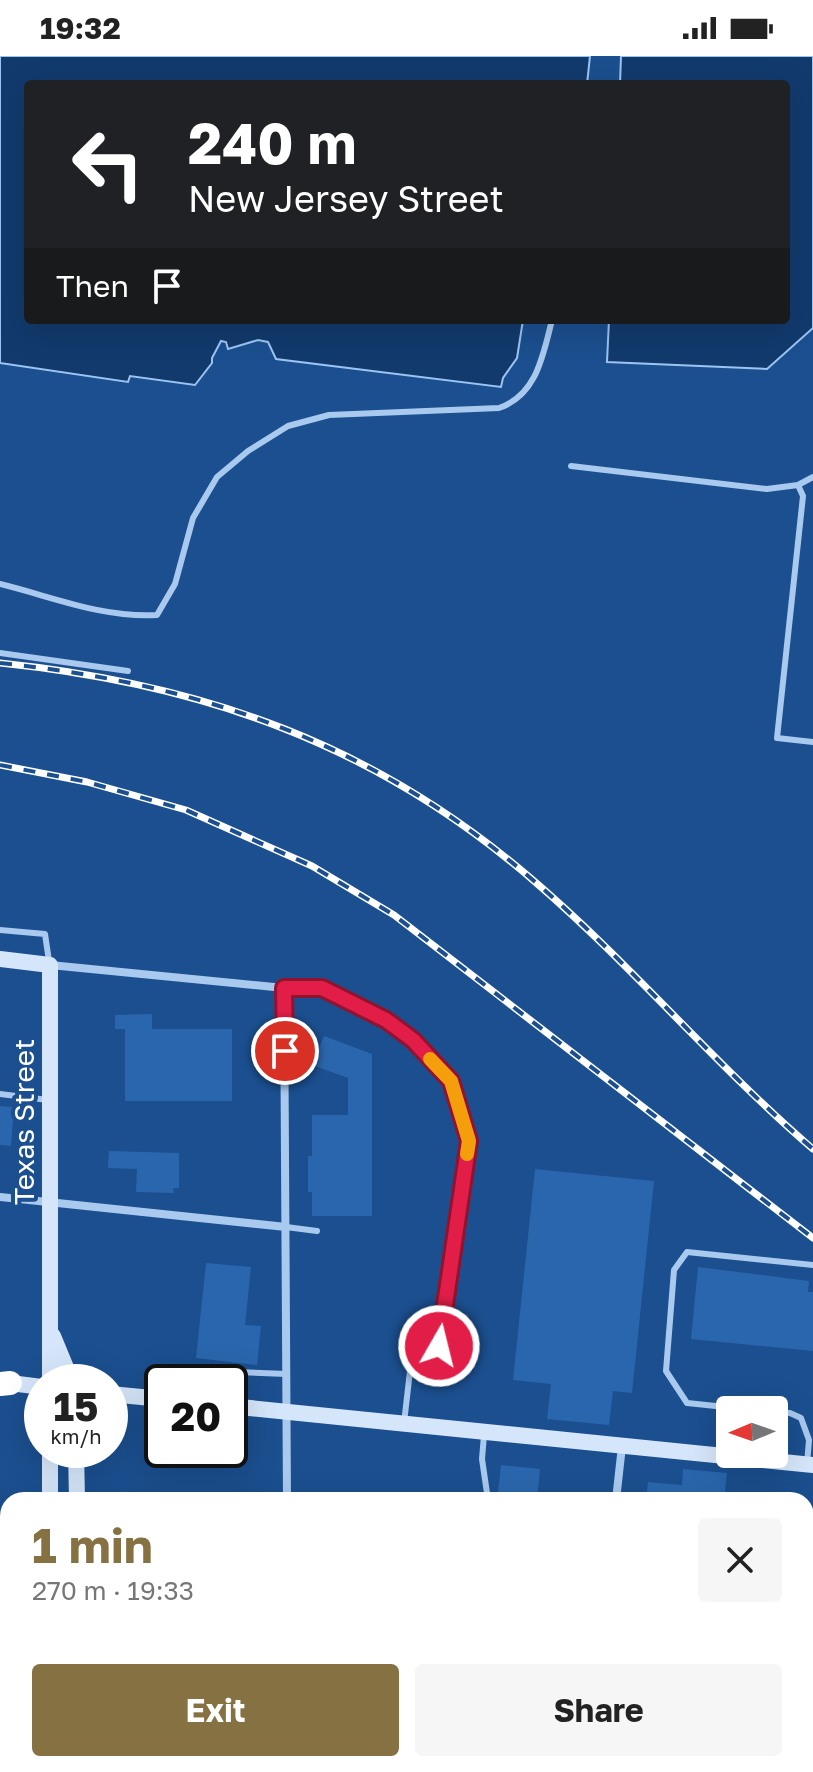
<!DOCTYPE html>
<meta charset="utf-8">
<style>
:root{--surface:#fff;--page:#f6f6f6;--text:#222;--muted:#767676;--accent:#857141}
body{margin:0;font-family:"Golos Text",sans-serif;background:var(--page);color:var(--text);height:100vh;display:flex;flex-direction:column;font-size:30px;white-space:nowrap}
*{box-sizing:border-box;margin:0}
p{font-size:26px;color:var(--muted)}
.icon{flex:none;width:44px;height:44px;fill:none;stroke:currentColor;stroke-width:2;stroke-linecap:round;stroke-linejoin:round}
.map{position:relative;flex:1;overflow:hidden}
.details{position:absolute;left:0px;top:1436px;width:814px;height:280px;display:flex;flex-direction:column;background:var(--surface);border-radius:24px 24px 0 0;box-shadow:0 8px 32px #0002}
.details>*{flex:none}
.hud{position:absolute;left:24px;top:24px;width:766px;height:244px;border-radius:8px;box-shadow:0 8px 32px #0002;background:#202124;color:#fff;overflow:hidden}
.needle{width:52px;rotate:268deg}
.buttons{position:absolute;left:716px;top:1340px;display:grid;gap:16px}
.buttons a{display:grid;place-items:center;width:72px;height:72px;border-radius:8px;background:var(--surface);box-shadow:0 8px 32px #0002;font-size:40px}
.speed{position:absolute;left:24px;top:1308px;display:flex;gap:16px;font-size:40px;font-weight:700;text-align:center}
.speed>*{display:grid;place-content:center;width:104px;height:104px;border-radius:50%;background:var(--surface);box-shadow:0 8px 32px #0002;line-height:1}
.speed small{font-size:20px;font-weight:400}
.speed .limit{border:4px solid #111;border-radius:12px;background:#fff;color:#111}
.pin{position:absolute;display:grid;place-items:center;width:68px;height:68px;color:#fff;margin:-34px;border:4px solid #fff;border-radius:50%;box-shadow:0 2px 8px #0007}
.me{position:absolute;width:88px;margin:-44px;rotate:8deg;stroke-linejoin:round;filter:drop-shadow(0 0 6px #0008)}
.turn{display:flex;align-items:center;gap:28px;height:168px;padding:0 32px;font-size:36px}
.turn .icon{width:104px;height:104px;stroke-width:2.5}
.turn b{display:block;font-size:56px;line-height:68px}
.then{display:flex;align-items:center;height:76px;padding:0 32px;background:#0003;gap:16px;font-size:30px}
.round{display:grid;place-items:center;flex:none;width:84px;height:84px;border-radius:8px;background:var(--page)}
.head{display:flex;align-items:center;justify-content:space-between;height:136px;padding:0 32px}
h1{font-size:48px;font-weight:700;line-height:60px;color:var(--accent)}
.action{display:flex;gap:16px;margin-top:auto;padding:16px 32px}
.action a{flex:1;height:92px;border-radius:8px;background:var(--accent);color:#fff;font-size:32px;font-weight:700;line-height:92px;text-align:center}
.action a+a{background:var(--page);color:var(--text)}
.status{display:flex;justify-content:space-between;align-items:center;height:56px;padding:0 40px;background:var(--surface);direction:ltr}
.status svg{height:22px;fill:currentColor}
.map>svg:first-child{display:block}
.water{fill:#123a6d;stroke:#9cc4f0;stroke-width:2}
.building{fill:#2a66ad}
.lines{fill:none;stroke-linecap:round;stroke-linejoin:round}
.lane{stroke:#a9c9ee;stroke-width:6}
.street{stroke:#a9c9ee;stroke-width:8}
.secondary{stroke:#d6e6fa;stroke-width:16}
.highway{stroke:#fff;stroke-width:24}
.rail-casing{stroke:#fff;stroke-width:7}
.rail{stroke:#1b4f8f;stroke-width:4;stroke-dasharray:12;stroke-linecap:butt}
.route-casing{stroke:#92132f;stroke-width:20}
.route{stroke:#e11d48;stroke-width:14}
.slow{stroke:#f59e0b;stroke-width:14}
.labels{text-anchor:middle;dominant-baseline:central;stroke-width:8;stroke-linejoin:round;paint-order:stroke}
.street-label{font-size:28px;fill:#fff;stroke:#1b4f8f}
</style>
<div class="status"><b>19:32</b><svg viewBox="0 0 49 12"><path d="M0 12V9h3v3zM5 12V6h3v6zM10 12V3h3v9zM15 12V0h3v12zM26 1h20v11H26zM47 4h2v5h-2z"/></svg></div>
<div class="map">
<svg width="813" height="1716" viewBox="0 0 813 1716">
<rect width="100%" height="100%" fill="#1b4f8f"/>
<g class="water">
<path d="M 0,0 L 590,0 L 587,28 L 28,28 L 28,264 L 523,264 L 517,302 L 503,322 L 501,331 L 276,303 L 268,286 L 258,284 L 228,293 L 226,286 L 221,285 L 212,302 L 212,307 L 195,329 L 130,320 L 128,326 L 0,307 Z"/>
<path d="M 621,0 L 813,0 L 813,272 L 767,313 L 607,306 L 609,264 L 786,264 L 786,28 L 620,28 Z"/>
</g>
<g class="building">
<path d="M 152,958 L 152,973 L 232,973 L 232,1045 L 125,1045 L 125,973 L 115,973 L 115,959 Z"/>
<path d="M 324,980 L 372,998 L 372,1160 L 312,1160 L 312,1136 L 308,1136 L 308,1100 L 312,1100 L 312,1059 L 348,1059 L 348,1022 L 312,1009 Z"/>
<path d="M 0,1050 L 14,1051 L 11,1090 L 0,1089 Z"/>
<path d="M 109,1095 L 179,1097 L 179,1132 L 173,1132 L 174,1137 L 136,1136 L 137,1113 L 108,1112 Z"/>
<path d="M 535,1113 L 654,1125 L 632,1337 L 613,1335 L 609,1369 L 547,1363 L 551,1328 L 513,1324 Z"/>
<path d="M 206,1207 L 251,1211 L 245,1269 L 261,1270 L 257,1309 L 196,1302 Z"/>
<path d="M 698,1211 L 809,1225 L 808,1236 L 813,1236 L 813,1295 L 691,1283 Z"/>
<path d="M 501,1409 L 540,1413 L 537,1444 L 497,1444 Z"/>
<path d="M 683,1413 L 727,1417 L 724,1444 L 646,1444 L 648,1426 L 682,1429 Z"/>
</g>
<g class="lines">
<g class="lane">
<path d="M 571,410 L 767,433 L 798,429 L 813,421"/>
<path d="M 798,429 L 803,440 L 777,682 L 813,686"/>
<path d="M 0,528 C 53,541 102,562 157,559 L 175,528 L 193,462 L 217,421 L 248,395 L 288,370 L 329,359 L 499,352 C 537,339 543,299 552,264"/>
<path d="M 0,597 L 128,615"/>
<path d="M 0,874 L 45,878 L 49,905"/>
<path d="M 284,932 L 322,932 L 386,964 L 413,984 L 451,1025 L 469,1085 L 439,1290 L 410,1315 L 404,1367"/>
<path d="M 0,1038 L 48,1044"/>
<path d="M 286,1171 L 317,1175"/>
<path d="M 205,1326 L 209,1315 L 287,1318"/>
<path d="M 754,1354 L 687,1347 L 666,1315 L 674,1214 L 687,1196 L 813,1209"/>
<path d="M 774,1356 L 790,1357 L 801,1362 L 809,1384 L 807,1408"/>
<path d="M 484,1379 L 482,1403 L 488,1444"/>
</g>
<g class="street">
<path d="M 50,909 L 284,932 L 287,1444"/>
<path d="M 0,1141 L 286,1171"/>
<path d="M 616,1444 L 622,1390"/>
</g>
<g class="secondary">
<path d="M 0,903 L 50,909 L 50,1326"/>
<path d="M 53,1280 L 72,1326"/>
<path d="M 10,1327 L 42,1331"/>
<path d="M 110,1338 L 162,1343"/>
<path d="M 230,1350 L 813,1409"/>
<path d="M 50,1394 L 50,1444"/>
<path d="M 76,1394 L 77,1444"/>
<path d="M 806,1614 L 813,1545"/>
<path d="M 0,1624 L 8,1626"/>
<path d="M 806,1678 L 813,1642"/>
<path d="M 37,1716 L 41,1708"/>
<path d="M 796,1716 L 798,1708"/>
</g>
<g class="highway">
<path d="M 0,1328 L 10,1327"/>
<path d="M 0,1474 L 8,1476"/>
<path d="M 0,1523 L 8,1526"/>
<path d="M 370,1708 L 379,1716"/>
<path d="M 402,1708 L 416,1716"/>
<path d="M 499,1708 L 513,1716"/>
</g>
<g class="rail-casing">
<g id="rail">
<path d="M 0,607 C 204,628 377,689 534,825 C 632,909 715,1009 813,1093"/>
<path d="M 0,709 L 87,726 L 186,754 L 312,810 L 394,859 L 813,1182"/>
</g>
</g>
<use href="#rail" class="rail"/>
</g>
<g class="lines">
<g class="route-casing">
<path id="route" d="M 285,995 L 284,932 L 322,932 L 386,964 L 413,984 L 451,1025 L 469,1085 L 439,1290"/>
</g>
<use href="#route" class="route"/>
<path class="slow" d="M 430,1003 L 451,1025 L 469,1085 L 467,1098"/>
</g>
<g class="labels">
<g class="street-label">
<text transform="translate(23 1066) rotate(-90)">Texas Street</text>
</g>
</g>
</svg>
<div class="buttons">
<a><svg class="needle" viewBox="-14 -14 28 28"><path d="M0-13l5 13h-10z" fill="#e53935"/><path d="M0 13l5-13h-10z" fill="#767676"/></svg></a>
</div>
<div class="speed"><div>15<small>km/h</small></div><div class="limit">20</div></div>
<div class="pin" style="left:285px;top:995px;background:#d93025"><svg class="icon" aria-label="arrive" viewBox="0 0 24 24"><path d="M6 21V4h12l-3 4 3 4H6"/></svg></div>
<svg class="me" style="left:439px;top:1290px" viewBox="-20 -20 40 40"><circle r="17" fill="#e11d48" stroke="#fff" stroke-width="3"/><path d="M0-11L8 9 0 5-8 9z" fill="#fff"/></svg>
<div class="hud">
<div class="turn"><svg class="icon" aria-label="left" viewBox="0 0 24 24"><path d="M17 20v-9H6M10 6l-5 5 5 5"/></svg><div><b>240 m</b>New Jersey Street</div></div>
<div class="then">Then<svg class="icon" aria-label="arrive" viewBox="0 0 24 24"><path d="M6 21V4h12l-3 4 3 4H6"/></svg></div>
</div>
<section class="details">
<div class="head"><div><h1>1 min</h1><p>270 m · 19:33</p></div><a class="round"><svg class="icon" aria-label="close" viewBox="0 0 24 24"><path d="M6 6l12 12M18 6L6 18"/></svg></a></div>
<div class="action"><a>Exit</a><a>Share</a></div>
</section>
</div>
